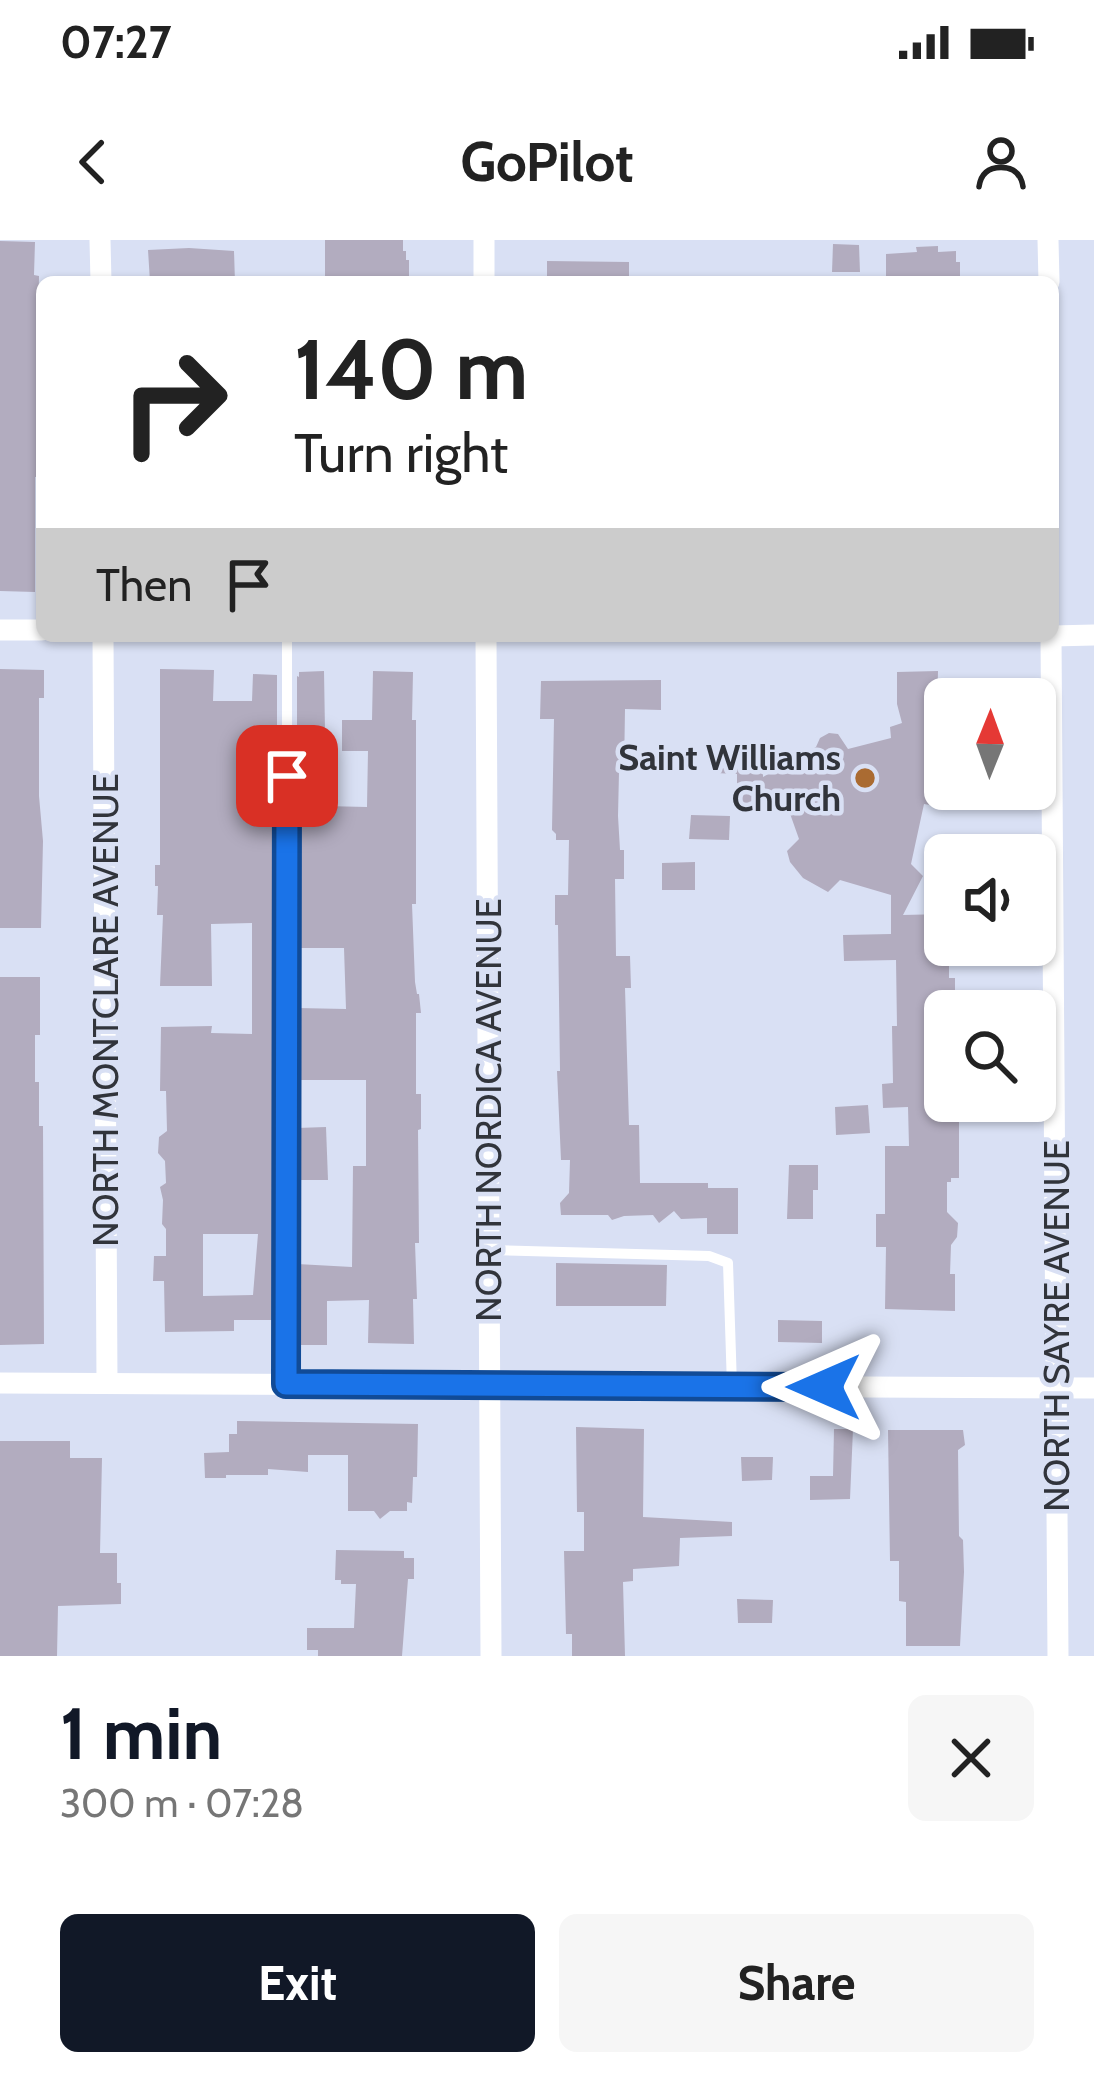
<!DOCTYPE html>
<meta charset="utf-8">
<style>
:root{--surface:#fff;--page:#f6f6f6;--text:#222;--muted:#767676;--accent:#111827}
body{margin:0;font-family:Cabin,sans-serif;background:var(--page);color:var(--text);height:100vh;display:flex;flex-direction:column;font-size:45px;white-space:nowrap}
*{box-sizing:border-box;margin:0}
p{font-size:39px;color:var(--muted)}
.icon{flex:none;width:66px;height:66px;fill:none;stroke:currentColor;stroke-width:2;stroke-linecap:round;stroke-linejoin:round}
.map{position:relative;height:1416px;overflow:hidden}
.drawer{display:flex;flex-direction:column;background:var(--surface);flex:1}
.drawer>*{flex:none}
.guide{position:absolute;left:36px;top:36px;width:1023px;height:366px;border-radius:18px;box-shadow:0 3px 9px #0004;background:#fff;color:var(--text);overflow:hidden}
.needle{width:78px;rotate:1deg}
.buttons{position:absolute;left:924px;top:438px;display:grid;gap:24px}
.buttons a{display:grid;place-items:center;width:132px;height:132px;border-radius:18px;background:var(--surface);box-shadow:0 3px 9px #0004;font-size:60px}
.pin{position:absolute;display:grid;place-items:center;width:102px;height:102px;color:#fff;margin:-51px;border-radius:24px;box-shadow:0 6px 18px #0006}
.me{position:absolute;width:132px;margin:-66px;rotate:270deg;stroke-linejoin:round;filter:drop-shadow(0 0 9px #0008)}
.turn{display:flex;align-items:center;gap:42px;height:252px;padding:0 60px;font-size:54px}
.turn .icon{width:156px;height:156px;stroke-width:2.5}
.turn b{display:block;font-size:84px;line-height:102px}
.then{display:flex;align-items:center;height:114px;padding:0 60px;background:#0003;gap:24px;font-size:45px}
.round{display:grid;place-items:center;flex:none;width:126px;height:126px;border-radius:18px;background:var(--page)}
.summary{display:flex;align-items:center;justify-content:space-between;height:204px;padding:0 60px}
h1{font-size:72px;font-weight:800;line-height:90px;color:var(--accent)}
.button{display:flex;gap:24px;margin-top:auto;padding:24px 60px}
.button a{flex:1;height:138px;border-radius:18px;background:var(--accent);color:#fff;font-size:48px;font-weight:800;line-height:138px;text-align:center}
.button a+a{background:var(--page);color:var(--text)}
.status{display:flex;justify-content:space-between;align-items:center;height:84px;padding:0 60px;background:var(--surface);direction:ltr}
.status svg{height:33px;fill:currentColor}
header{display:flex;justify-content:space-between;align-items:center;height:156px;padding:0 60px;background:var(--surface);font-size:54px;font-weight:800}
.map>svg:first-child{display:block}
.building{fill:#b2acbf;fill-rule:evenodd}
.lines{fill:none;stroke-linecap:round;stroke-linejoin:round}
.lane{stroke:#fff;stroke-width:10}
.street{stroke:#fff;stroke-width:21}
.route-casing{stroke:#114b97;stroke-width:30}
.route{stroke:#1a73e8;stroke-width:21}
.poi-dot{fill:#aa6b32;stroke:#d9e0f4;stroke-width:4.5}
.labels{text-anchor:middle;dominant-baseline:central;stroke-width:9;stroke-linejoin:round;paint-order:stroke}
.poi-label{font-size:36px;font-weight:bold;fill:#31343b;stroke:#d9e0f4;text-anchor:end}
.street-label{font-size:36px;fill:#31343b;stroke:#d9e0f4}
</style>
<div class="status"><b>07:27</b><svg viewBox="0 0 49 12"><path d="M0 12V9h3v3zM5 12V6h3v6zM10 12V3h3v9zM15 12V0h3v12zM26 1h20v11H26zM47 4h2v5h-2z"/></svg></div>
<header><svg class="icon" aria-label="back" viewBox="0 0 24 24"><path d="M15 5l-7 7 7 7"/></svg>GoPilot<svg class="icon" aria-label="person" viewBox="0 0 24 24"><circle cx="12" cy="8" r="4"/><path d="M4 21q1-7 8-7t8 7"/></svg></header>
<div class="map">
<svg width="1094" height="1416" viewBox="0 0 1094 1416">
<rect width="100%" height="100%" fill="#d9e0f4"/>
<g class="building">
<path d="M 325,0 L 403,0 L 403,11 L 406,11 L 406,20 L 409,20 L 409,42 L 325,42 Z"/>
<path d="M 0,1 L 35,2 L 34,35 L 39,36 L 37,133 L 41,133 L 42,226 L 37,227 L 39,237 L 35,237 L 35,352 L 0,351 Z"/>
<path d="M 833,4 L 859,5 L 860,32 L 832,32 Z"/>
<path d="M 938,6 L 938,12 L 956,11 L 956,22 L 960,22 L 960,42 L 886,42 L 886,14 L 917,12 L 916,7 Z"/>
<path d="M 189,8 L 234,11 L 235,42 L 150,42 L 148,10 Z"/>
<path d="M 547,21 L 629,22 L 629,42 L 547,42 Z"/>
<path d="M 0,429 L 44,430 L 44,458 L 39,458 L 39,556 L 43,601 L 41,688 L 0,688 Z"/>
<path d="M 160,429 L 214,430 L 213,461 L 252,461 L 253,434 L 277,435 L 277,491 L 274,491 L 273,535 L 277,534 L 277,1080 L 234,1080 L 234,1091 L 165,1092 L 164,1041 L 153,1041 L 154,1016 L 166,1016 L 166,989 L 162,984 L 163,960 L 160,947 L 166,943 L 165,921 L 158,913 L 159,897 L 167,891 L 166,851 L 160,851 L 161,787 L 212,786 L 211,793 L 252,794 L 252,683 L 211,684 L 212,746 L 160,746 L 163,675 L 157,675 L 158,646 L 155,646 L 155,625 L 160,625 ZM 203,994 L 258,994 L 253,1055 L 203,1056 Z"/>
<path d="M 324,431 L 325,491 L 297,491 L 297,436 L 299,437 L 299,432 Z"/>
<path d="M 373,431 L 413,432 L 412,480 L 416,480 L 416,664 L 412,664 L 415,742 L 417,754 L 419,754 L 421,773 L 416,773 L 416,854 L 421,854 L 421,889 L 418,890 L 419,1003 L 415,1003 L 417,1059 L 413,1059 L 414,1104 L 368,1103 L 369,1060 L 327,1061 L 327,1105 L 301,1105 L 301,1080 L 297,1080 L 297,1024 L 352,1027 L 353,926 L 366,926 L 366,840 L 297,840 L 297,768 L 346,769 L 344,708 L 297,708 L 297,534 L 323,533 L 324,566 L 367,567 L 368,511 L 342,511 L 342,480 L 372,480 Z"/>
<path d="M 938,431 L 937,472 L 945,467 L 945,548 L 941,548 L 936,566 L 924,564 L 911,624 L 923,636 L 903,675 L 945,674 L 945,705 L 949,705 L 949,738 L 955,738 L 955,765 L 945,765 L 945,861 L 959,861 L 959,938 L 951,938 L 951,942 L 947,942 L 947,972 L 958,983 L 957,997 L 951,1005 L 950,1034 L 955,1034 L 955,1071 L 885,1069 L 886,1007 L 876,1007 L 876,974 L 885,974 L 885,906 L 909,906 L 908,867 L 883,868 L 882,844 L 893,843 L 892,786 L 897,786 L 896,720 L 844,721 L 843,695 L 891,694 L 891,655 L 840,640 L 828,652 L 803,638 L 790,622 L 787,611 L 799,599 L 788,568 L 737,567 L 737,534 L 715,533 L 714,508 L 763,508 L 763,537 L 816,507 L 820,498 L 829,493 L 838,494 L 848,509 L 891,498 L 890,487 L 902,483 L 897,464 L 897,432 Z"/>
<path d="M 661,440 L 661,470 L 625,469 L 624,532 L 619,532 L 618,576 L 620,610 L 624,610 L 624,639 L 615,639 L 616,716 L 630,716 L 631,748 L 625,748 L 629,885 L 639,885 L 640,943 L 708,943 L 708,948 L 738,948 L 738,994 L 707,994 L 707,978 L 681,979 L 674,971 L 659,983 L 653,975 L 624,976 L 612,980 L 608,975 L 561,975 L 560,963 L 569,953 L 570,920 L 561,920 L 557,831 L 560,831 L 558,685 L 555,685 L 555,655 L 568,655 L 569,600 L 556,600 L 556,594 L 552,590 L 554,479 L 540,479 L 541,441 Z"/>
<path d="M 691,575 L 730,576 L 729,600 L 689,599 Z"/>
<path d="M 695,622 L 695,650 L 662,650 L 662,623 Z"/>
<path d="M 0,737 L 40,737 L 40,795 L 35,795 L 35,842 L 39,842 L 39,886 L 43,886 L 44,1104 L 0,1105 Z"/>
<path d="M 868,865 L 870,893 L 836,895 L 835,867 Z"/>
<path d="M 326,887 L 328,940 L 297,940 L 297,888 Z"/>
<path d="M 789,925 L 818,925 L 818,950 L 813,950 L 813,979 L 787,979 Z"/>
<path d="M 556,1023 L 667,1025 L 666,1066 L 556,1066 Z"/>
<path d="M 778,1080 L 822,1081 L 822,1103 L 778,1102 Z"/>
<path d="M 237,1181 L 418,1184 L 417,1237 L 413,1237 L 412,1263 L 407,1262 L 407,1271 L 390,1271 L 380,1279 L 374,1271 L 348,1271 L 348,1215 L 308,1215 L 308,1232 L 268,1229 L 268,1235 L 226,1235 L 226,1238 L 205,1238 L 204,1213 L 229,1212 L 229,1194 L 237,1194 Z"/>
<path d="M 576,1187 L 644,1189 L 643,1277 L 732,1282 L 732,1296 L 680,1298 L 679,1326 L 633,1329 L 633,1341 L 623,1342 L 625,1416 L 572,1416 L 572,1394 L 566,1394 L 564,1311 L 584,1311 L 584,1272 L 577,1272 Z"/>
<path d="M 834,1189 L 853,1189 L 850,1259 L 810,1260 L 810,1236 L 833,1236 Z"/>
<path d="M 888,1190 L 963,1190 L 965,1205 L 958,1210 L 959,1296 L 963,1300 L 964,1332 L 960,1406 L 906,1406 L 906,1362 L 899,1361 L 899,1321 L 890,1321 Z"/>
<path d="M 0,1201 L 70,1201 L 70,1218 L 102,1218 L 100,1313 L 117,1313 L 117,1343 L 121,1343 L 121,1364 L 58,1366 L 57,1416 L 0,1416 Z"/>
<path d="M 741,1217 L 773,1217 L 772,1240 L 742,1241 Z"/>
<path d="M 336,1310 L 404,1311 L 404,1318 L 414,1318 L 414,1339 L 408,1339 L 402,1416 L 318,1416 L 318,1410 L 307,1410 L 307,1388 L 354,1388 L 356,1344 L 341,1344 L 341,1340 L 335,1340 Z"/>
<path d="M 737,1359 L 773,1360 L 772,1383 L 738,1383 Z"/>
</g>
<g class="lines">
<g class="lane">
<path d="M 490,1010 L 709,1016 L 728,1023 L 732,1146"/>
<path d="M 287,1144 L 287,396"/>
</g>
<g class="street">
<path d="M 100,0 L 101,42"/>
<path d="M 484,0 L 484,42"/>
<path d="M 1048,0 L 1049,42"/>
<path d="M 0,390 L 42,390"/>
<path d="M 103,396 L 107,1143"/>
<path d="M 486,396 L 491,1416"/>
<path d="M 1051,396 L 1058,1416"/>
<path d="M 1053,396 L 1094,395"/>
<path d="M 0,1143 L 1094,1148"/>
</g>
</g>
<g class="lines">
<g class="route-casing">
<path id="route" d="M 287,536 L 286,1144 L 824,1147"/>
</g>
<use href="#route" class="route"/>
</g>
<circle class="poi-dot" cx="865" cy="538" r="12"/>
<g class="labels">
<g class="poi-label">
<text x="841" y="517">Saint Williams<tspan x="841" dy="41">Church</tspan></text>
</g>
<g class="street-label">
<text transform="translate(105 770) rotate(-90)">NORTH MONTCLARE AVENUE</text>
<text transform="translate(488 870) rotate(-90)">NORTH NORDICA AVENUE</text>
<text transform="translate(1056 1086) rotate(-90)">NORTH SAYRE AVENUE</text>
</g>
</g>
</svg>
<div class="buttons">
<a><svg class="needle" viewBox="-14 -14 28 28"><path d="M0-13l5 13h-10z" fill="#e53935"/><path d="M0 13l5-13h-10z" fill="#767676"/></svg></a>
<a><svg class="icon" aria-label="sound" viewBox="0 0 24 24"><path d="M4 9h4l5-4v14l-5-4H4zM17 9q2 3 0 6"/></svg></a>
<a><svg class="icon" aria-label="search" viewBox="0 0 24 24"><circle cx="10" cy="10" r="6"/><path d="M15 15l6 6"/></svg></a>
</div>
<div class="pin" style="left:287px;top:536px;background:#d93025"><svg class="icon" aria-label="arrive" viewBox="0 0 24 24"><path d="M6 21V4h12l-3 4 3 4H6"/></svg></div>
<svg class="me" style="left:824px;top:1147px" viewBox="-20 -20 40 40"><path d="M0-17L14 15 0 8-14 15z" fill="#1a73e8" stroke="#fff" stroke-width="4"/></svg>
<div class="guide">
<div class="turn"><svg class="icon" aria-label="right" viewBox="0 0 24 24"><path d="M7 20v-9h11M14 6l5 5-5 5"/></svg><div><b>140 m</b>Turn right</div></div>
<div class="then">Then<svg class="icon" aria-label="arrive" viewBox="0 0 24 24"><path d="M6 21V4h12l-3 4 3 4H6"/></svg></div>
</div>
</div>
<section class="drawer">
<div class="summary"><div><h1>1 min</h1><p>300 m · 07:28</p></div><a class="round"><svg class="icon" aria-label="close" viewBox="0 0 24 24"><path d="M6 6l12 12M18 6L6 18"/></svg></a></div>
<div class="button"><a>Exit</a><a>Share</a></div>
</section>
